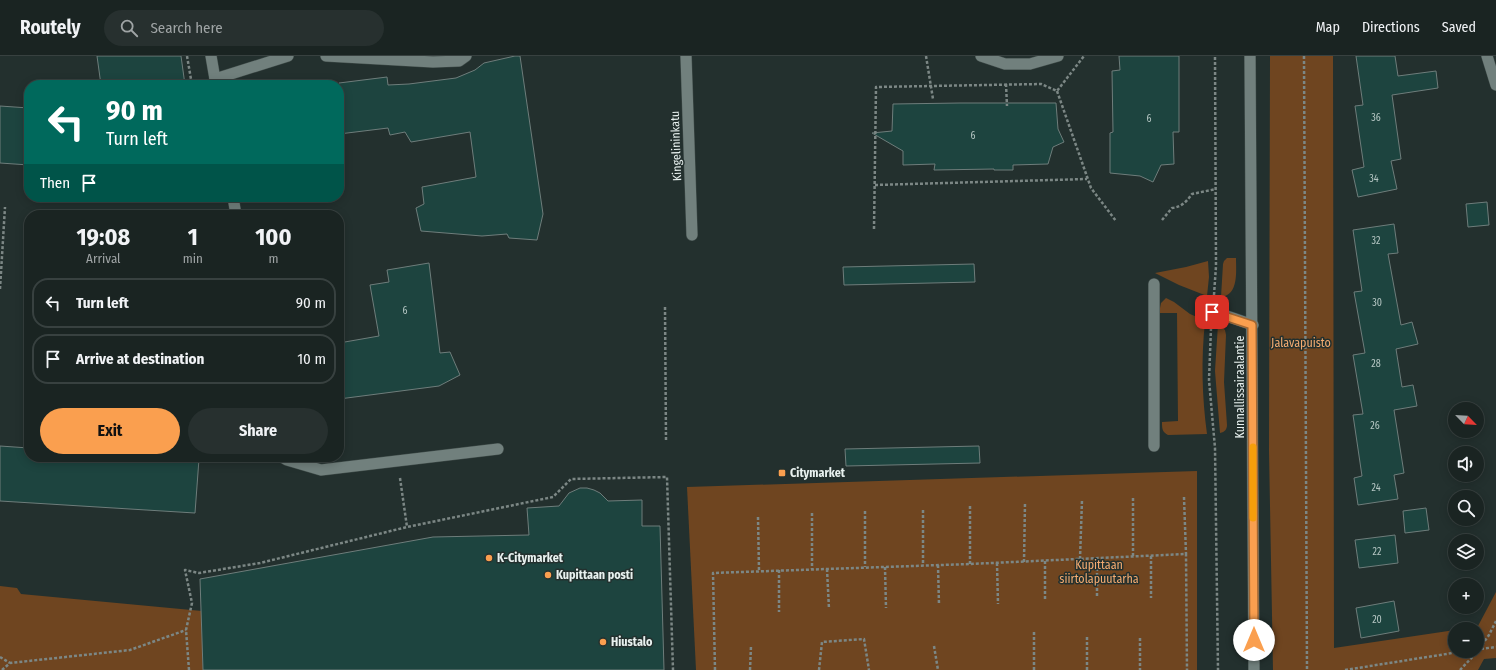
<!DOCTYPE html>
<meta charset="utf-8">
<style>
:root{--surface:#1a2422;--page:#27302f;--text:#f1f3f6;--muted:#9fa4a5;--line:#384140;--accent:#fa9f4f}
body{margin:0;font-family:"Fira Sans Condensed",sans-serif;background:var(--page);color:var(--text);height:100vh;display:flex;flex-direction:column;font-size:15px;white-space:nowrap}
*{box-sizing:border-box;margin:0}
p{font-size:13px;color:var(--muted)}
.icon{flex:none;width:22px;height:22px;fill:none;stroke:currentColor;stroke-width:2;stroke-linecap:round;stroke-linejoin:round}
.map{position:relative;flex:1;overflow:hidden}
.sheet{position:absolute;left:24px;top:154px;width:320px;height:252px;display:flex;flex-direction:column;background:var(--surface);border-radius:16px;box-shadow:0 2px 10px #0003,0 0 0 1px var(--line)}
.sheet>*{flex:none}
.top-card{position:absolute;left:24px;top:24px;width:320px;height:122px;border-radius:16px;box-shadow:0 2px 10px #0003,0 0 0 1px var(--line);background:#00695c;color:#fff;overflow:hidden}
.needle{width:26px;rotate:115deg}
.fabs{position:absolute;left:1448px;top:346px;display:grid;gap:8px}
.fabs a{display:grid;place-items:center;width:36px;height:36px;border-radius:50%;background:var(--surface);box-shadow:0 2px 10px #0003,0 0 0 1px var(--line);font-size:20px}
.pin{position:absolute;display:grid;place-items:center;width:34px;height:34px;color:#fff;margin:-17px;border-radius:8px;box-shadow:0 2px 6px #0006}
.me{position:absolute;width:44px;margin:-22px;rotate:0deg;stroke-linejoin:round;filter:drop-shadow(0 0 3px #0008)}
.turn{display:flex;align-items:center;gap:14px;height:84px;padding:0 16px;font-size:18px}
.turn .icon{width:52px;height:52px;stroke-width:2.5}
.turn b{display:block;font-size:28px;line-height:34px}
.then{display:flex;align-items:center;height:38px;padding:0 16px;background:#0003;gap:8px;font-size:15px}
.eta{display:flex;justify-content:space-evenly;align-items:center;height:68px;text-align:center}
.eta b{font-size:24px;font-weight:700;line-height:28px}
.action{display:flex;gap:8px;margin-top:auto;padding:8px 16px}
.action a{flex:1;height:46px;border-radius:24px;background:var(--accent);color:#111;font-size:16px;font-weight:700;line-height:46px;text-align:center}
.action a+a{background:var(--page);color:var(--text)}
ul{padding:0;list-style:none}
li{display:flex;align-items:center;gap:12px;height:50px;margin:0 8px 6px;padding:0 8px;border:2px solid var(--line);border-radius:16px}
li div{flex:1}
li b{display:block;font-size:15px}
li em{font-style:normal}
header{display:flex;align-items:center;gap:24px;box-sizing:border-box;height:56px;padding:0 20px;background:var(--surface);border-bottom:1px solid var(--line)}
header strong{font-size:19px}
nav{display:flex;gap:22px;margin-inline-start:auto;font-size:14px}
.search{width:280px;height:36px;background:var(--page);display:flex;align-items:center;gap:10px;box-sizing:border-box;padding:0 14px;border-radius:22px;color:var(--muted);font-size:15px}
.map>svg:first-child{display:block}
.green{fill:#6f4520}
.building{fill:#1d443f;stroke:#6e7d7b}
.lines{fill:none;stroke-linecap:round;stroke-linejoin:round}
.service-casing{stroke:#404c4a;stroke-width:12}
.minor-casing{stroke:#404c4a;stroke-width:12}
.tertiary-casing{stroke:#404c4a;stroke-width:12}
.path{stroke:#7c8785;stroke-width:2.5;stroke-dasharray:3 2;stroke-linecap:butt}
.service{stroke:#71807d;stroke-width:11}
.minor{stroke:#71807d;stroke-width:11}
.tertiary{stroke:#71807d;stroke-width:11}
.route-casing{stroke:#a26733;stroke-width:10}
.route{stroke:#fa9f4f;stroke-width:7}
.slow{stroke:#f59e0b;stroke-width:7}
.poi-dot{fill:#fa9f4f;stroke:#23302e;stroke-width:1.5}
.labels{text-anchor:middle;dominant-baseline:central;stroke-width:3;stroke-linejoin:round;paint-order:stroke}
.number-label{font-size:10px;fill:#b5c6c3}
.street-label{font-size:12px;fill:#e8f1ef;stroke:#23302e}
.park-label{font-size:12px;fill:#f5ac71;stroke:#23302e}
.poi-label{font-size:12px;font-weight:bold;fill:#e8f1ef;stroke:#23302e;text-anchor:start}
</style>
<header>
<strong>Routely</strong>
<div class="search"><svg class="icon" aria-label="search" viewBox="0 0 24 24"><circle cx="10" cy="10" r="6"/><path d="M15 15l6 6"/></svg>Search here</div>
<nav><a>Map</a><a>Directions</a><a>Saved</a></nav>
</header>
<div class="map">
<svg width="1496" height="614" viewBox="0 0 1496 614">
<rect width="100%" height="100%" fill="#23302e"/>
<g class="green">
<path d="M 1270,0 L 1333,0 L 1334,592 L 1455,574 L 1455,595 L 1477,595 L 1477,573 L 1459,573 L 1478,570 L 1496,536 L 1496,602 L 1484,603 L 1478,614 L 1273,614 L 1269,395 Z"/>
<path d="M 1227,202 L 1236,202 C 1236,215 1239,239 1221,241 L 1223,208 L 1224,205 Z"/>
<path d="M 1208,205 L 1209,221 L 1207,240 L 1179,229 L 1155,217 L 1186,211 Z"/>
<path d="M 1166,242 L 1174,246 L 1190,258 L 1204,264 L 1205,266 C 1201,303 1202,341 1207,378 L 1168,379 C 1162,376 1162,372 1162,366 L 1178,365 L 1177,257 L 1159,257 L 1161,247 Z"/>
<path d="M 1218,268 L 1225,274 L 1226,279 L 1224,326 L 1227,369 C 1227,373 1225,376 1220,377 L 1215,315 Z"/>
<path d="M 1197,415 L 1197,614 L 696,614 L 687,431 Z"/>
<path d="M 0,530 L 17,532 L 21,538 L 202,555 L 203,614 L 0,614 Z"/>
</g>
<g class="building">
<path d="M 97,0 L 181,0 L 185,29 L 101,29 Z"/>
<path d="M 515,0 L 520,0 L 543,158 L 537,184 L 509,182 L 507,178 L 482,180 L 421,175 L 416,152 L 424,148 L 422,131 L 476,121 L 470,76 L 411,86 L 405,76 L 390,79 L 388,72 L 339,78 L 339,27 L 387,21 L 388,29 L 409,28 L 456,22 L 475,14 L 484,7 Z"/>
<path d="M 1119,0 L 1179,0 L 1179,76 L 1173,76 L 1174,108 L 1161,109 L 1153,126 L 1140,120 L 1110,117 L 1110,77 L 1113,76 L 1112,15 L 1120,14 Z"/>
<path d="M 1356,0 L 1395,0 L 1398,20 L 1436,15 L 1438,32 L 1392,39 L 1401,103 L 1391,105 L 1397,133 L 1358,141 L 1352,114 L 1364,111 L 1355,50 L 1363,49 Z"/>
<path d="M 960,47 L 1056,47 L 1058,73 L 1064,86 L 1053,91 L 1048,108 L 1013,109 L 1013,114 L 994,114 L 994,113 L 934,114 L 935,108 L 903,109 L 903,95 L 872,77 L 892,75 L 893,48 Z"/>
<path d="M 0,50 L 29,52 L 29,109 L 0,107 Z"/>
<path d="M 1487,146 L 1489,169 L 1468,171 L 1466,148 Z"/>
<path d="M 1394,168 L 1398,197 L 1388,198 L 1401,269 L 1412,266 L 1418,288 L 1396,293 L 1402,331 L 1413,329 L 1417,350 L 1394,354 L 1404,417 L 1394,419 L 1398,443 L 1358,449 L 1354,422 L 1362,420 L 1353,359 L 1363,358 L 1353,299 L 1365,297 L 1354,236 L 1362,235 L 1353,174 Z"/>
<path d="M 429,207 L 440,297 L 450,296 L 460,319 L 439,330 L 339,343 L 339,287 L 379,280 L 370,229 L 389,226 L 387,214 Z"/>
<path d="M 974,208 L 975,226 L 844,229 L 843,211 Z"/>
<path d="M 0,390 L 29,392 L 29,401 L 175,401 L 199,403 L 195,457 L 0,445 Z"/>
<path d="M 979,390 L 980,407 L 846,410 L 845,393 Z"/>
<path d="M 580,432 L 587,432 L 594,434 L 600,437 L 608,445 L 642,444 L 642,470 L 660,470 L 664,614 L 203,614 L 200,523 L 433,481 L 529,479 L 527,452 L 559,450 L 569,437 Z"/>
<path d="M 1426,452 L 1429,474 L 1405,477 L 1403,455 Z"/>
<path d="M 1395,479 L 1398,507 L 1359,512 L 1355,484 Z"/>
<path d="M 1394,545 L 1399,575 L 1361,582 L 1356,552 Z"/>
</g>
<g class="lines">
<g class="service-casing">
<g id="service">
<path d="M 211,0 L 216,29"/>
<path d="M 326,0 L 433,6 L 459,5 L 466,0"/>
<path d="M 981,0 L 1005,8 L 1030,8 L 1058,0"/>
<path d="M 215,23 L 288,0"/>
<path d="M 233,141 L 236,159"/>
<path d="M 1154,228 L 1154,390"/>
<path d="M 1212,255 L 1253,269"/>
<path d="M 282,401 L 287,404 L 321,414 L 498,393"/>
</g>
</g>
<g class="minor-casing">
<g id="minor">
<path d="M 686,0 L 692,179"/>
<path d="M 1487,0 L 1496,29"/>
</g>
</g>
<g class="tertiary-casing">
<path id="tertiary" d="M 1250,0 L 1254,614"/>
</g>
<g class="path">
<path d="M 187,0 L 192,29"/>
<path d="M 926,0 L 933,43"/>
<path d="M 1304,0 L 1307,614"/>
<path d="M 1006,28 L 1007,50"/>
<path d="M 1057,35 L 1091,132 L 1116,165"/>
<path d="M 875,129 L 1087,123"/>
<path d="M 1162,164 L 1172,152 C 1182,151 1187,145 1192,138 L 1216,133"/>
<path d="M 874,173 L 876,31 L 1041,28 L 1057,35 L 1084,0"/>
<path d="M 0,233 L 5,151"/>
<path d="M 1214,239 L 1216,210 L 1215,0"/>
<path d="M 665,251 L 666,384"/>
<path d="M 1211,272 L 1209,324 L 1215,392 L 1218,614"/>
<path d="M 222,403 L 230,401"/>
<path d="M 400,422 L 407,471"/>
<path d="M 1184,441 L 1186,498"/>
<path d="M 923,454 L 923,509"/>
<path d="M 865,455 L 865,511"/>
<path d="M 812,457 L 812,513"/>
<path d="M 758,461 L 759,515"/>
<path d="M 1133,500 L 1133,441"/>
<path d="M 1151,500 L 1151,542"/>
<path d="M 1097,502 L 1097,541"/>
<path d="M 1080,503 L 1082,444"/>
<path d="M 1045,505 L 1045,544"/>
<path d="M 1024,506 L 1025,447"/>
<path d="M 997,507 L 998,548"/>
<path d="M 970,508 L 970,450"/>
<path d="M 938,509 L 939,549"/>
<path d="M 885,511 L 886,552"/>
<path d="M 827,513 L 829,553"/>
<path d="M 779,514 L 779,556"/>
<path d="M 1087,581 L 1087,614"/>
<path d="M 1140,582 L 1140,614"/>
<path d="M 934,590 L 938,614"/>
<path d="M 1479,593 L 1489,579 L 1496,565"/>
<path d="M 0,601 L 10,607"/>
<path d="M 2,614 L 10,607 L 130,594 L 186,574"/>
<path d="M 189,614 L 186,574 L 192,547 L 185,514 L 199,517 L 260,507 L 407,471 L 553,441 L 571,423 L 667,421 L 673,614"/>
<path d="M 715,614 L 713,517 L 970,508 L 1186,498 L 1187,614"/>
<path d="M 750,614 L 751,590"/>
<path d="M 819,614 L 822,586 L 864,583 L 869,614"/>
<path d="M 1034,614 L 1034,574"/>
<path d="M 1345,614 L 1465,595"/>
<path d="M 1460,614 L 1480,593 L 1496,591"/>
</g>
<use href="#service" class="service"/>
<use href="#minor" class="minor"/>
<use href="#tertiary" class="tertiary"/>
</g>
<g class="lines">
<g class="route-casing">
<path id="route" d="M 1212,256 L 1252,269 L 1254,584"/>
</g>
<use href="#route" class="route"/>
<path class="slow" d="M 1253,391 L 1253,462"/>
</g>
<g class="poi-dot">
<rect x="778" y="413" width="8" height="8" rx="2"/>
<circle cx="489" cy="502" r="4"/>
<circle cx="548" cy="519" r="4"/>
<circle cx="603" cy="586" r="4"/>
</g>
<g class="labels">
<g class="number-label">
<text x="1376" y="62">36</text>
<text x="1149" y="63">6</text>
<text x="973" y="80">6</text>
<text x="1374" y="123">34</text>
<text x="1376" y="185">32</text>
<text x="1377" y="247">30</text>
<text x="405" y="255">6</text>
<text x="1376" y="308">28</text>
<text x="1375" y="370">26</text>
<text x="1376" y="432">24</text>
<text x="1377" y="496">22</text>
<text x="1377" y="564">20</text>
</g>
<g class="street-label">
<text transform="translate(676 90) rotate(-92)">Kingelininkatu</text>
<text transform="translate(1240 331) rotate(-90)">Kunnallissairaalantie</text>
</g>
<g class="park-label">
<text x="1301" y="287">Jalavapuisto</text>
<text x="1099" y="509">Kupittaan<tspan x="1099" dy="14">siirtolapuutarha</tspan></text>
</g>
<g class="poi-label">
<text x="790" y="417">Citymarket</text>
<text x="497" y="502">K-Citymarket</text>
<text x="556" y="519">Kupittaan posti</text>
<text x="611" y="586">Hiustalo</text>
</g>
</g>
</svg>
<div class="fabs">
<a><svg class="needle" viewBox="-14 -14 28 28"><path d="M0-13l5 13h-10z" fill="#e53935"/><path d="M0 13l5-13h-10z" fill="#9fa4a5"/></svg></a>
<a><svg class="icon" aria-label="sound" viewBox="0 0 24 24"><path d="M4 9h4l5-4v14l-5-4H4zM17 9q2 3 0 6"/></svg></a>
<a><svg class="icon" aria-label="search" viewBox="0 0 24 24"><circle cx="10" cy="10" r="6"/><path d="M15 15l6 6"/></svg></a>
<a><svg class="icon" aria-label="layers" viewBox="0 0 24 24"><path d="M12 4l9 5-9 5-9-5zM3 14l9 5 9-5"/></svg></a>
<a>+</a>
<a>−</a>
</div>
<div class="pin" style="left:1212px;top:256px;background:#d93025"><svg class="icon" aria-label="arrive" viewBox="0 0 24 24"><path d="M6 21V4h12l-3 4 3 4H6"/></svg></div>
<svg class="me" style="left:1254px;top:584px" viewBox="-20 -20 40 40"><circle r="19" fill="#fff"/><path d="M0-13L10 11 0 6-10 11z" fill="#fa9f4f"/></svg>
<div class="top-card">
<div class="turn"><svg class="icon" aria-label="left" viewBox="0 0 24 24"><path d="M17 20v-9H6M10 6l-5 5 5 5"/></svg><div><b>90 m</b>Turn left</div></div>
<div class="then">Then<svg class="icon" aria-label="arrive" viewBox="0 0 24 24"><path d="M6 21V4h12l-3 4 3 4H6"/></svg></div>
</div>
<section class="sheet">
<div class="eta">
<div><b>19:08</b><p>Arrival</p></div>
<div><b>1</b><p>min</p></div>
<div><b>100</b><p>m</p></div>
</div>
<ul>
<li><svg class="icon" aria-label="left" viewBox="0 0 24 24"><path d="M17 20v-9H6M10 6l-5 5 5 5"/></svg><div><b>Turn left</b></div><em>90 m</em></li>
<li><svg class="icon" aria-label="arrive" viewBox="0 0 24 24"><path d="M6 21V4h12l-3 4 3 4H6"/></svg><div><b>Arrive at destination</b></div><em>10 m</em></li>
</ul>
<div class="action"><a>Exit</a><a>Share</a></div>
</section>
</div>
